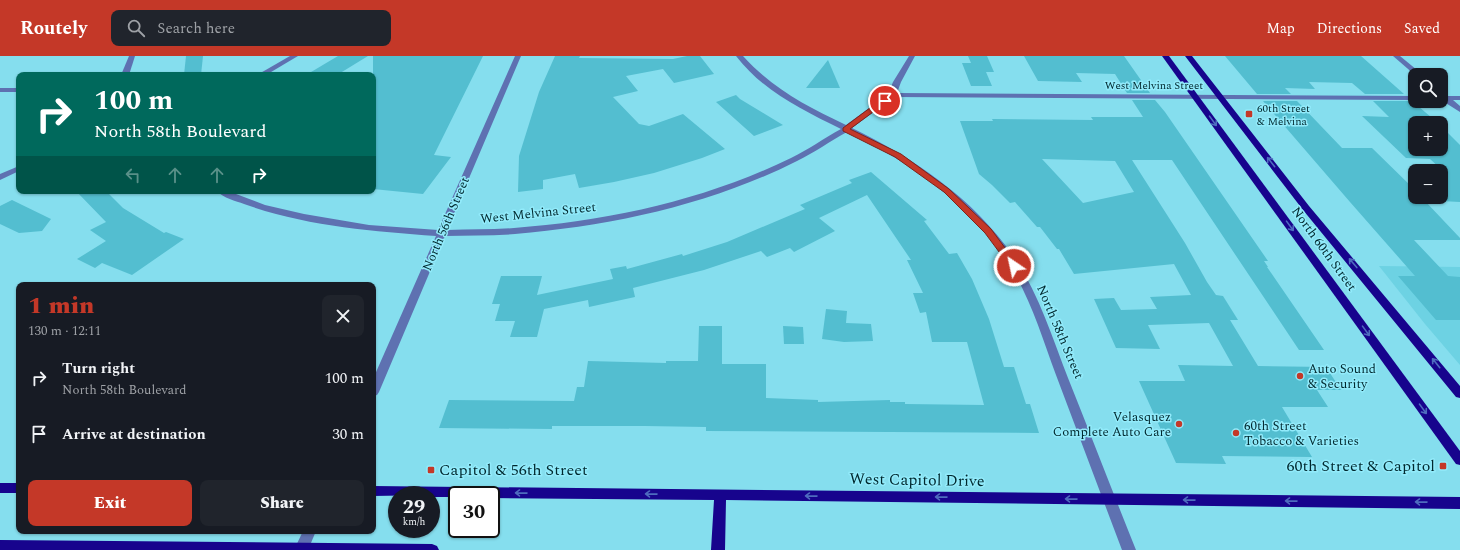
<!DOCTYPE html>
<meta charset="utf-8">
<style>
:root{--surface:#171b24;--page:#20242c;--text:#f1f3f6;--muted:#9ea1a6;--accent:#c43828}
body{margin:0;font-family:Spectral,serif;background:var(--page);color:var(--text);height:100vh;display:flex;flex-direction:column;font-size:15px;white-space:nowrap}
*{box-sizing:border-box;margin:0}
p{font-size:13px;color:var(--muted)}
.icon{flex:none;width:22px;height:22px;fill:none;stroke:currentColor;stroke-width:2;stroke-linecap:round;stroke-linejoin:round}
.map{position:relative;flex:1;overflow:hidden}
.details{position:absolute;left:16px;top:226px;width:360px;height:252px;display:flex;flex-direction:column;background:var(--surface);border-radius:8px;box-shadow:0 1px 3px #0004}
.details>*{flex:none}
.top-card{position:absolute;left:16px;top:16px;width:360px;height:122px;border-radius:8px;box-shadow:0 1px 3px #0004;background:#00695c;color:#fff;overflow:hidden}
.tools{position:absolute;left:1408px;top:12px;display:grid;gap:8px}
.tools a{display:grid;place-items:center;width:40px;height:40px;border-radius:8px;background:var(--surface);box-shadow:0 1px 3px #0004;font-size:20px}
.speed{position:absolute;left:388px;top:430px;display:flex;gap:8px;font-size:20px;font-weight:700;text-align:center}
.speed>*{display:grid;place-content:center;width:52px;height:52px;border-radius:50%;background:var(--surface);box-shadow:0 1px 3px #0004;line-height:1}
.speed small{font-size:10px;font-weight:400}
.speed .limit{border:2px solid #111;border-radius:6px;background:#fff;color:#111}
.pin{position:absolute;display:grid;place-items:center;width:34px;height:34px;color:#fff;margin:-17px;border:2px solid #fff;border-radius:50%;box-shadow:0 1px 4px #0007}
.me{position:absolute;width:44px;margin:-22px;rotate:326deg;stroke-linejoin:round;filter:drop-shadow(0 0 3px #0008)}
.turn{display:flex;align-items:center;gap:14px;height:84px;padding:0 12px;font-size:18px}
.turn .icon{width:52px;height:52px;stroke-width:2.5}
.turn b{display:block;font-size:28px;line-height:34px}
.lanes{display:flex;align-items:center;height:38px;padding:0 12px;background:#0003;justify-content:center;gap:20px;direction:ltr}
.lanes .off{opacity:.35}
.round{display:grid;place-items:center;flex:none;width:42px;height:42px;border-radius:8px;background:var(--page)}
.headline{display:flex;align-items:center;justify-content:space-between;height:68px;padding:0 12px}
h1{font-size:24px;font-weight:800;line-height:30px;color:var(--accent)}
.button{display:flex;gap:8px;margin-top:auto;padding:8px 12px}
.button a{flex:1;height:46px;border-radius:8px;background:var(--accent);color:#fff;font-size:16px;font-weight:800;line-height:46px;text-align:center}
.button a+a{background:var(--page);color:var(--text)}
ul{padding:0;list-style:none}
li{display:flex;align-items:center;gap:12px;height:56px;padding:0 12px}
li div{flex:1}
li b{display:block;font-size:15px}
li em{font-style:normal}
header{display:flex;align-items:center;gap:24px;box-sizing:border-box;height:56px;padding:0 20px;background:var(--accent);color:#fff}
header strong{font-size:19px}
nav{display:flex;gap:22px;margin-inline-start:auto;font-size:14px}
.search{width:280px;height:36px;background:var(--page);display:flex;align-items:center;gap:10px;box-sizing:border-box;padding:0 14px;border-radius:8px;color:var(--muted);font-size:15px}
.map>svg:first-child{display:block}
.built{fill:#6dd2e3}
.building{fill:#53bed0;fill-rule:evenodd}
.lines{fill:none;stroke-linecap:round;stroke-linejoin:round}
.minor{fill:#5e71b1;fill-rule:evenodd}
.major{fill:#17048d;fill-rule:evenodd}
.oneway{stroke:#4e6cbe}
.route{fill:#c43828;stroke:#7f241a}
.poi-dot{fill:#c43828;stroke:#92ebfb;stroke-width:1.5}
.labels{text-anchor:middle;dominant-baseline:central;stroke-width:3;stroke-linejoin:round;paint-order:stroke}
.far-street-label{font-size:11px;fill:#00282e;stroke:#92ebfb}
.far-poi-label{font-size:11px;fill:#00282e;stroke:#92ebfb;text-anchor:start}
.street-label{font-size:13px;fill:#00282e;stroke:#92ebfb}
.poi-label{font-size:13px;fill:#00282e;stroke:#92ebfb;text-anchor:start}
.near-poi-label{font-size:16px;fill:#00282e;stroke:#92ebfb;text-anchor:end}
.near-street-label{font-size:16px;fill:#00282e;stroke:#92ebfb}
</style>
<header>
<strong>Routely</strong>
<div class="search"><svg class="icon" aria-label="search" viewBox="0 0 24 24"><circle cx="10" cy="10" r="6"/><path d="M15 15l6 6"/></svg>Search here</div>
<nav><a>Map</a><a>Directions</a><a>Saved</a></nav>
</header>
<div class="map">
<svg width="1460" height="494" viewBox="0 0 1460 494">
<rect width="100%" height="100%" fill="#85deee"/>
<path class="built" d="M 1379,210 L 1460,211 L 1460,309 L 1425,268 Z"/>
<g class="building">
<path d="M 186,0 L 203,0 L 201,19 L 184,19 Z"/>
<path d="M 338,0 L 368,0 L 337,19 L 306,19 Z"/>
<path d="M 373,0 L 483,0 L 434,99 L 451,101 L 423,138 L 373,133 Z"/>
<path d="M 555,0 L 580,0 L 579,2 L 673,3 L 687,0 L 700,0 L 714,18 L 674,27 L 663,13 L 626,20 L 638,35 L 613,41 L 639,68 L 649,70 L 683,58 L 725,93 L 702,102 L 654,117 L 614,126 L 579,132 L 575,118 L 543,124 L 543,133 L 518,136 L 519,100 L 539,36 Z"/>
<path d="M 968,0 L 987,0 L 994,16 L 986,16 L 992,30 L 971,30 L 962,7 L 971,7 Z"/>
<path d="M 1024,0 L 1124,0 L 1150,37 L 1127,37 L 1115,18 L 1076,17 L 1082,26 L 1038,25 Z"/>
<path d="M 1225,0 L 1361,0 L 1404,38 L 1365,38 L 1352,27 L 1309,26 L 1315,33 L 1285,32 L 1291,38 L 1257,38 Z"/>
<path d="M 828,4 L 840,32 L 806,32 Z"/>
<path d="M 736,39 L 740,43 L 783,69 L 754,80 L 716,46 Z"/>
<path d="M 1132,44 L 1155,44 L 1165,56 L 1268,205 L 1264,205 L 1268,211 L 1267,211 L 1324,294 L 1299,294 L 1172,104 L 1132,104 L 1185,187 L 1207,226 L 1216,239 L 1223,240 L 1238,264 L 1230,264 L 1258,310 L 1326,311 L 1341,334 L 1317,334 L 1328,351 L 1282,351 L 1312,401 L 1222,400 L 1226,408 L 1176,407 L 1139,325 L 1185,325 L 1178,309 L 1233,310 L 1209,267 L 1148,269 L 1160,293 L 1116,292 L 1094,243 L 1114,242 L 1121,254 L 1157,253 L 1150,241 L 1191,239 L 1174,208 L 1074,218 L 1059,193 L 1057,193 L 1040,171 L 1037,171 L 1015,146 L 1010,147 L 992,129 L 979,118 L 960,65 L 993,65 L 992,63 L 1093,64 L 1091,61 L 1143,61 ZM 1042,103 L 1115,105 L 1134,136 L 1083,147 Z"/>
<path d="M 1263,45 L 1297,45 L 1342,92 L 1372,92 L 1415,134 L 1415,141 L 1423,141 L 1427,145 L 1425,145 L 1460,182 L 1460,184 L 1414,184 L 1448,220 L 1460,221 L 1460,264 L 1436,264 L 1398,220 L 1415,220 L 1350,146 Z"/>
<path d="M 1373,45 L 1412,45 L 1438,67 L 1415,67 L 1415,93 L 1441,93 L 1441,70 L 1460,89 L 1460,146 L 1441,145 L 1441,113 L 1430,103 L 1406,102 L 1362,60 L 1389,61 Z"/>
<path d="M 871,116 L 927,164 L 924,165 L 949,198 L 957,197 L 972,223 L 989,263 L 1004,311 L 1014,311 L 1026,348 L 1030,348 L 1039,377 L 706,375 L 706,371 L 645,370 L 552,370 L 552,373 L 439,372 L 449,344 L 574,345 L 577,331 L 584,331 L 588,305 L 666,307 L 666,305 L 698,305 L 699,270 L 722,270 L 722,308 L 766,308 L 766,342 L 818,344 L 818,346 L 890,344 L 890,346 L 905,346 L 905,348 L 984,349 L 967,286 L 932,286 L 926,256 L 920,257 L 913,237 L 923,237 L 907,204 L 911,204 L 867,139 L 819,162 L 835,175 L 794,196 L 790,192 L 767,201 L 761,195 L 704,214 L 633,232 L 635,241 L 589,251 L 588,244 L 544,253 L 537,281 L 510,281 L 515,265 L 495,265 L 500,248 L 492,248 L 501,220 L 542,220 L 537,239 L 613,223 L 610,213 L 626,210 L 627,213 L 682,198 L 683,200 L 727,186 L 805,153 L 800,149 L 852,127 L 849,124 Z"/>
<path d="M 76,135 L 106,135 L 123,152 L 164,177 L 166,176 L 184,183 L 132,219 L 102,207 L 95,212 L 77,203 L 106,185 L 90,174 L 106,166 Z"/>
<path d="M 12,144 L 51,163 L 42,175 L 19,177 L 0,168 L 0,150 Z"/>
<path d="M 826,253 L 847,255 L 846,267 L 871,268 L 873,285 L 844,286 L 822,283 Z"/>
<path d="M 783,270 L 803,271 L 804,288 L 784,288 Z"/>
</g>
<g class="lines">
<g class="minor">
<path d="M 129,0 L 135,0 L 129,19 L 121,19 Z"/>
<path d="M 290,0 L 298,0 L 266,19 L 257,19 Z"/>
<path d="M 515,0 L 521,0 L 447,174 C 470,173 492,174 514,172 C 609,165 705,144 791,102 C 808,94 824,82 841,73 C 802,54 763,35 736,0 L 743,0 C 773,33 806,50 846,69 L 888,38 L 893,26 L 909,0 L 915,0 L 901,26 L 897,37 L 1415,40 L 1415,44 L 894,41 L 852,72 C 914,102 974,143 1014,201 C 1039,238 1052,281 1068,322 C 1091,379 1113,437 1136,494 L 1122,494 C 1100,436 1078,377 1056,319 C 1042,281 1030,240 1007,205 C 968,147 909,105 847,76 C 830,85 814,97 797,105 C 710,149 611,170 515,178 C 492,180 468,179 445,180 L 379,336 L 377,339 L 373,340 L 373,323 L 436,180 C 371,175 305,170 244,148 C 236,145 223,142 217,135 L 228,135 L 265,149 L 304,158 L 369,169 L 438,174 Z"/>
<path d="M 1393,0 L 1400,0 L 1423,19 L 1415,19 Z"/>
<rect x="0" y="32" width="19" height="4"/>
<path d="M 1441,36 L 1448,40 L 1460,40 L 1460,44 L 1453,44 L 1460,50 L 1460,56 L 1441,44 Z"/>
<path d="M 19,110 L 19,115 L 0,124 L 0,118 Z"/>
<path d="M 303,475 L 316,475 L 308,494 L 294,494 Z"/>
</g>
<g class="major">
<path d="M 1162,0 L 1169,0 L 1460,395 L 1460,409 L 1456,408 Z"/>
<path d="M 1185,0 L 1192,0 L 1309,150 L 1460,330 L 1460,342 L 1456,341 L 1303,154 Z"/>
<rect x="0" y="427" width="19" height="10"/>
<path d="M 373,430 L 1460,441 L 1460,453 L 726,444 L 725,494 L 711,494 L 714,444 L 491,442 L 491,439 L 457,439 L 457,441 L 431,441 L 431,439 L 373,440 Z"/>
<path d="M 0,484 L 432,488 L 437,490 L 439,494 L 0,494 Z"/>
</g>
</g>
<defs><path id="oneway-shaft" d="M-6 0H5M1.5-3L5.5 0L1.5 3" fill="none" stroke-width="1.6" stroke-linecap="round" stroke-linejoin="round"/></defs>
<g class="oneway">
<use href="#oneway-shaft" transform="translate(1213 65) rotate(54)"/>
<use href="#oneway-shaft" transform="translate(1271 106) rotate(-128)"/>
<use href="#oneway-shaft" transform="translate(1290 170) rotate(54)"/>
<use href="#oneway-shaft" transform="translate(1353 207) rotate(-130)"/>
<use href="#oneway-shaft" transform="translate(1366 275) rotate(54)"/>
<use href="#oneway-shaft" transform="translate(1436 307) rotate(-129)"/>
<use href="#oneway-shaft" transform="translate(1423 353) rotate(54)"/>
<use href="#oneway-shaft" transform="translate(521 437) rotate(-179)"/>
<use href="#oneway-shaft" transform="translate(651 438) rotate(-179)"/>
<use href="#oneway-shaft" transform="translate(811 440) rotate(-179)"/>
<use href="#oneway-shaft" transform="translate(941 441) rotate(-179)"/>
<use href="#oneway-shaft" transform="translate(1071 443) rotate(-179)"/>
<use href="#oneway-shaft" transform="translate(1189 444) rotate(-179)"/>
<use href="#oneway-shaft" transform="translate(1291 445) rotate(-179)"/>
<use href="#oneway-shaft" transform="translate(1421 446) rotate(-179)"/>
</g>
<path class="route" d="M 882,43 L 888,45 L 850,73 L 901,98 L 949,133 L 991,173 L 1017,208 L 1018,210 L 1017,212 L 1011,212 L 985,177 L 944,136 L 895,101 L 843,75 L 843,72 Z"/>
<g class="poi-dot">
<rect x="1245" y="54" width="8" height="8" rx="2"/>
<circle cx="1300" cy="320" r="4"/>
<circle cx="1179" cy="368" r="4"/>
<circle cx="1236" cy="377" r="4"/>
<rect x="1439" y="406" width="8" height="8" rx="2"/>
<rect x="427" y="410" width="8" height="8" rx="2"/>
</g>
<g class="labels">
<g class="far-street-label">
<text x="1154" y="29">West Melvina Street</text>
</g>
<g class="far-poi-label">
<text x="1257" y="52">60th Street<tspan x="1257" dy="13">&amp; Melvina</tspan></text>
</g>
<g class="street-label">
<text transform="translate(538 157) rotate(-6)">West Melvina Street</text>
<text transform="translate(446 168) rotate(-67)">North 56th Street</text>
<text transform="translate(1324 193) rotate(54)">North 60th Street</text>
<text transform="translate(1060 276) rotate(67)">North 58th Street</text>
</g>
<g class="poi-label">
<text x="1308" y="313">Auto Sound<tspan x="1308" dy="15">&amp; Security</tspan></text>
<text x="1171" y="361" text-anchor="end">Velasquez<tspan x="1171" dy="15">Complete Auto Care</tspan></text>
<text x="1244" y="370">60th Street<tspan x="1244" dy="15">Tobacco &amp; Varieties</tspan></text>
</g>
<g class="near-poi-label">
<text x="1435" y="410">60th Street &amp; Capitol</text>
<text x="439" y="414" text-anchor="start">Capitol &amp; 56th Street</text>
</g>
<g class="near-street-label">
<text transform="translate(917 424) rotate(1)">West Capitol Drive</text>
</g>
</g>
</svg>
<div class="tools">
<a><svg class="icon" aria-label="search" viewBox="0 0 24 24"><circle cx="10" cy="10" r="6"/><path d="M15 15l6 6"/></svg></a>
<a>+</a>
<a>−</a>
</div>
<div class="speed"><div>29<small>km/h</small></div><div class="limit">30</div></div>
<div class="pin" style="left:885px;top:45px;background:#d93025"><svg class="icon" aria-label="arrive" viewBox="0 0 24 24"><path d="M6 21V4h12l-3 4 3 4H6"/></svg></div>
<svg class="me" style="left:1014px;top:210px" viewBox="-20 -20 40 40"><circle r="17" fill="#c43828" stroke="#fff" stroke-width="3"/><path d="M0-11L8 9 0 5-8 9z" fill="#fff"/></svg>
<div class="top-card">
<div class="turn"><svg class="icon" aria-label="right" viewBox="0 0 24 24"><path d="M7 20v-9h11M14 6l5 5-5 5"/></svg><div><b>100 m</b>North 58th Boulevard</div></div>
<div class="lanes"><svg class="icon off" aria-label="left" viewBox="0 0 24 24"><path d="M17 20v-9H6M10 6l-5 5 5 5"/></svg><svg class="icon off" aria-label="ahead" viewBox="0 0 24 24"><path d="M12 20V5M6 11l6-6 6 6"/></svg><svg class="icon off" aria-label="ahead" viewBox="0 0 24 24"><path d="M12 20V5M6 11l6-6 6 6"/></svg><svg class="icon" aria-label="right" viewBox="0 0 24 24"><path d="M7 20v-9h11M14 6l5 5-5 5"/></svg></div>
</div>
<section class="details">
<div class="headline"><div><h1>1 min</h1><p>130 m · 12:11</p></div><a class="round"><svg class="icon" aria-label="close" viewBox="0 0 24 24"><path d="M6 6l12 12M18 6L6 18"/></svg></a></div>
<ul>
<li><svg class="icon" aria-label="right" viewBox="0 0 24 24"><path d="M7 20v-9h11M14 6l5 5-5 5"/></svg><div><b>Turn right</b><p>North 58th Boulevard</p></div><em>100 m</em></li>
<li><svg class="icon" aria-label="arrive" viewBox="0 0 24 24"><path d="M6 21V4h12l-3 4 3 4H6"/></svg><div><b>Arrive at destination</b></div><em>30 m</em></li>
</ul>
<div class="button"><a>Exit</a><a>Share</a></div>
</section>
</div>
